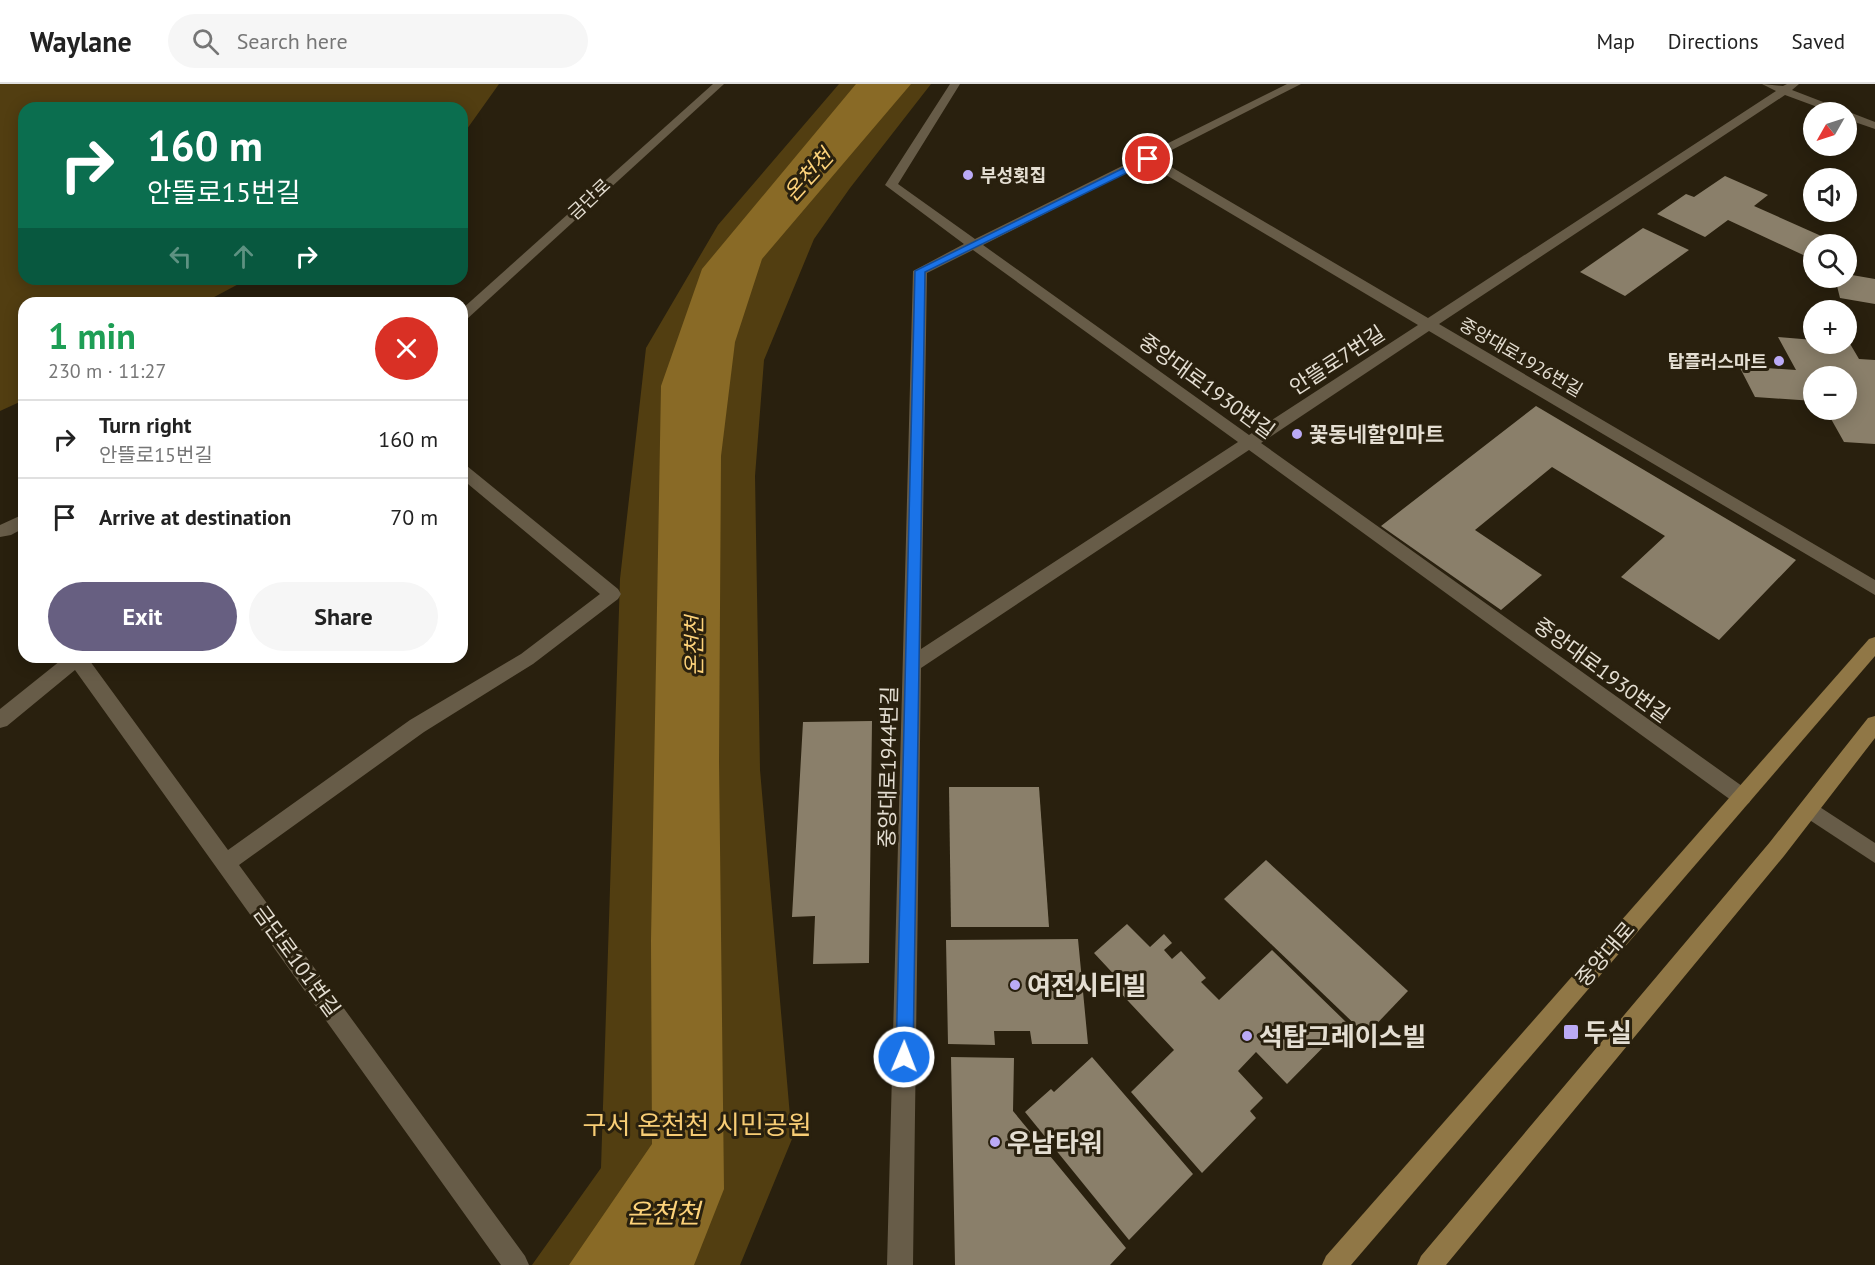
<!DOCTYPE html>
<meta charset="utf-8">
<style>
:root{--surface:#fff;--page:#f6f6f6;--text:#222;--muted:#767676;--line:#e0e0e0;--accent:#675f81}
body{margin:0;font-family:"PT Sans","Noto Sans KR",sans-serif;background:var(--page);color:var(--text);height:100vh;display:flex;flex-direction:column;font-size:22px;white-space:nowrap}
*{box-sizing:border-box;margin:0}
p{font-size:20px;color:var(--muted)}
.icon{flex:none;width:33px;height:33px;fill:none;stroke:currentColor;stroke-width:2;stroke-linecap:round;stroke-linejoin:round}
.map{position:relative;flex:1;overflow:hidden}
.sheet{position:absolute;left:18px;top:213px;width:450px;height:366px;display:flex;flex-direction:column;background:var(--surface);border-radius:18px;box-shadow:0 3px 15px #0003}
.sheet>*{flex:none}
.top-card{position:absolute;left:18px;top:18px;width:450px;height:183px;border-radius:18px;box-shadow:0 3px 15px #0003;background:#0b6e4f;color:#fff;overflow:hidden}
.needle{width:39px;rotate:231deg}
.tools{position:absolute;left:1803px;top:18px;display:grid;gap:12px}
.tools a{display:grid;place-items:center;width:54px;height:54px;border-radius:50%;background:var(--surface);box-shadow:0 3px 15px #0003;font-size:30px}
.pin{position:absolute;display:grid;place-items:center;width:51px;height:51px;color:#fff;margin:-26px;border:3px solid #fff;border-radius:50%;box-shadow:0 2px 6px #0007}
.me{position:absolute;width:66px;margin:-33px;rotate:1deg;stroke-linejoin:round;filter:drop-shadow(0 0 4px #0008)}
.turn{display:flex;align-items:center;gap:21px;height:126px;padding:0 30px;font-size:27px}
.turn .icon{width:78px;height:78px;stroke-width:2.5}
.turn b{display:block;font-size:42px;line-height:51px}
.lanes{display:flex;align-items:center;height:57px;padding:0 30px;background:#0003;justify-content:center;gap:30px;direction:ltr}
.lanes .off{opacity:.35}
.round{display:grid;place-items:center;flex:none;width:63px;height:63px;border-radius:32px;background:var(--page)}
.summary{display:flex;align-items:center;justify-content:space-between;height:102px;padding:0 30px}
h1{font-size:36px;font-weight:700;line-height:45px;color:#1e9e55}
.action{display:flex;gap:12px;margin-top:auto;padding:12px 30px}
.action a{flex:1;height:69px;border-radius:36px;background:var(--accent);color:#fff;font-size:24px;font-weight:700;line-height:69px;text-align:center}
.action a+a{background:var(--page);color:var(--text)}
ul{padding:0;list-style:none}
li{display:flex;align-items:center;gap:18px;height:78px;padding:0 30px;border-top:2px solid var(--line)}
li div{flex:1}
li b{display:block;font-size:22px}
li em{font-style:normal}
header{display:flex;align-items:center;gap:36px;box-sizing:border-box;height:84px;padding:0 30px;background:var(--surface);border-bottom:2px solid var(--line)}
header strong{font-size:28px}
nav{display:flex;gap:33px;margin-inline-start:auto;font-size:21px}
.search{width:420px;height:54px;background:var(--page);display:flex;align-items:center;gap:15px;box-sizing:border-box;padding:0 21px;border-radius:33px;color:var(--muted);font-size:22px}
.map>svg:first-child{display:block}
.green{fill:#523e11}
.water{fill:#896a26}
.building{fill:#8a7f6a}
.lines{fill:none;stroke-linecap:round;stroke-linejoin:round}
.minor{fill:#675c48;fill-rule:evenodd}
.major{fill:#907746;fill-rule:evenodd}
.route{fill:#1a73e8;stroke:#114b97;stroke-width:1.5}
.poi-dot{fill:#bbaaf6;stroke:#29200e;stroke-width:2}
.labels{text-anchor:middle;dominant-baseline:central;stroke-width:6;stroke-linejoin:round;paint-order:stroke}
.far-poi-label{font-size:18px;font-weight:bold;fill:#e4ded2;stroke:#29200e;text-anchor:start}
.far-street-label{font-size:18px;fill:#e4ded2;stroke:#29200e}
.street-label{font-size:21px;fill:#e4ded2;stroke:#29200e}
.poi-label{font-size:21px;font-weight:bold;fill:#e4ded2;stroke:#29200e;text-anchor:start}
.water-label{font-size:22px;font-style:italic;fill:#fdd27a;stroke:#29200e}
.near-poi-label{font-size:26px;font-weight:bold;fill:#e4ded2;stroke:#29200e;text-anchor:start}
.near-park-label{font-size:26px;fill:#f8cd75;stroke:#29200e}
.near-water-label{font-size:27px;font-style:italic;fill:#fdd27a;stroke:#29200e}
</style>
<header>
<strong>Waylane</strong>
<div class="search"><svg class="icon" aria-label="search" viewBox="0 0 24 24"><circle cx="10" cy="10" r="6"/><path d="M15 15l6 6"/></svg>Search here</div>
<nav><a>Map</a><a>Directions</a><a>Saved</a></nav>
</header>
<div class="map">
<svg width="1875" height="1181" viewBox="0 0 1875 1181">
<rect width="100%" height="100%" fill="#29200e"/>
<g class="green">
<path d="M 0,0 L 499,0 L 462,52 L 462,24 L 24,24 L 24,195 L 248,195 L 203,219 L 24,219 L 24,316 L 0,327 Z"/>
<path d="M 839,0 L 931,0 L 850,104 L 814,155 L 764,276 L 755,392 L 760,686 L 792,1055 L 740,1181 L 532,1181 L 601,1084 L 620,495 L 646,264 L 718,141 Z"/>
</g>
<path class="water" d="M 856,0 L 911,0 L 762,175 L 735,258 L 721,372 L 719,677 L 724,1105 L 694,1181 L 569,1181 L 652,1060 L 651,857 L 661,302 L 702,185 Z"/>
<g class="building">
<path d="M 1725,92 L 1768,111 L 1754,122 L 1828,155 L 1821,160 L 1814,160 L 1814,176 L 1728,136 L 1705,153 L 1657,130 L 1686,110 L 1694,113 Z"/>
<path d="M 1643,144 L 1689,166 L 1625,212 L 1580,188 Z"/>
<path d="M 1846,190 L 1875,195 L 1875,220 L 1840,214 L 1835,194 L 1846,194 Z"/>
<path d="M 1778,253 L 1814,256 L 1814,260 L 1849,258 L 1859,275 L 1875,276 L 1875,360 L 1844,358 L 1826,326 L 1846,326 L 1846,292 L 1814,292 L 1814,317 L 1755,313 L 1739,282 L 1796,286 Z"/>
<path d="M 1536,322 L 1796,476 L 1719,556 L 1621,493 L 1665,452 L 1552,383 L 1475,446 L 1542,491 L 1501,526 L 1381,442 Z"/>
<path d="M 872,637 L 869,879 L 813,880 L 815,832 L 792,833 L 803,638 Z"/>
<path d="M 949,703 L 1039,703 L 1049,843 L 951,843 Z"/>
<path d="M 1266,776 L 1408,907 L 1366,951 L 1224,815 Z"/>
<path d="M 1127,840 L 1150,863 L 1164,850 L 1172,859 L 1164,866 L 1172,875 L 1181,867 L 1206,894 L 1201,898 L 1219,916 L 1272,866 L 1347,939 L 1287,1000 L 1256,968 L 1238,987 L 1263,1014 L 1250,1027 L 1256,1034 L 1202,1089 L 1131,1008 L 1174,966 L 1115,903 L 1121,898 L 1094,869 Z"/>
<path d="M 1078,855 L 1088,960 L 1032,960 L 1030,947 L 994,947 L 995,961 L 948,960 L 946,856 Z"/>
<path d="M 951,973 L 1014,974 L 1013,1027 L 1126,1164 L 1110,1181 L 955,1181 Z"/>
<path d="M 1092,973 L 1193,1090 L 1129,1156 L 1025,1028 L 1051,1005 L 1054,1008 Z"/>
</g>
<g class="lines">
<g class="minor">
<path d="M 713,0 L 724,0 L 467,235 L 462,236 L 462,225 Z"/>
<path d="M 950,0 L 960,0 L 898,100 L 975,155 L 1287,0 L 1301,0 L 1156,74 L 1428,234 L 1776,7 L 1762,0 L 1783,2 L 1787,0 L 1799,0 L 1792,6 L 1875,38 L 1875,45 L 1846,35 L 1846,28 L 1831,28 L 1785,11 L 1439,240 L 1875,496 L 1875,511 L 1429,247 L 1261,359 L 1749,707 L 1752,713 L 1749,719 L 1742,722 L 1735,719 L 1249,366 L 921,584 L 913,1181 L 887,1181 L 913,187 L 964,160 L 885,101 ZM 1146,79 L 1418,241 L 1249,351 L 983,161 ZM 973,166 L 1238,358 L 921,565 L 927,189 Z"/>
<path d="M 462,380 L 467,382 L 618,505 L 621,510 L 618,515 L 533,580 L 424,648 L 239,781 L 525,1172 L 529,1181 L 501,1181 L 75,586 L 7,642 L 0,644 L 0,625 L 65,573 L 87,573 L 228,766 L 410,636 L 521,570 L 600,510 L 462,395 Z"/>
<path d="M 24,430 L 24,444 L 11,451 L 0,453 L 0,441 Z"/>
<path d="M 1809,716 L 1875,759 L 1875,779 L 1802,731 L 1799,725 L 1802,719 Z"/>
</g>
<g class="major">
<path d="M 1875,553 L 1875,572 L 1351,1181 L 1322,1181 L 1326,1172 L 1869,555 Z"/>
<path d="M 1875,632 L 1875,654 L 1784,772 L 1446,1181 L 1417,1181 L 1421,1172 L 1770,758 L 1868,634 Z"/>
</g>
</g>
<path class="route" d="M 1148,72 L 1152,75 L 1151,77 L 925,188 L 913,973 L 911,979 L 904,981 L 898,979 L 896,973 L 915,187 Z"/>
<g class="poi-dot">
<circle cx="968" cy="91" r="6"/>
<circle cx="1779" cy="277" r="6"/>
<circle cx="1297" cy="350" r="6"/>
<circle cx="1015" cy="901" r="6"/>
<rect x="1563" y="940" width="16" height="16" rx="3"/>
<circle cx="1247" cy="952" r="6"/>
<circle cx="995" cy="1058" r="6"/>
</g>
<g class="labels">
<g class="far-poi-label">
<text x="980" y="91">부성횟집</text>
<text x="1767" y="277" text-anchor="end">탑플러스마트</text>
</g>
<g class="far-street-label">
<text transform="translate(589 115) rotate(-43)">금단로</text>
<text transform="translate(1521 273) rotate(30)">중앙대로1926번길</text>
</g>
<g class="street-label">
<text transform="translate(1337 276) rotate(-33)">안뜰로7번길</text>
<text transform="translate(1207 302) rotate(36)">중앙대로1930번길</text>
<text transform="translate(1602 586) rotate(36)">중앙대로1930번길</text>
<text transform="translate(888 683) rotate(-89)">중앙대로1944번길</text>
<text transform="translate(1605 870) rotate(-49)">중앙대로</text>
<text transform="translate(297 877) rotate(54)">금단로101번길</text>
</g>
<g class="poi-label">
<text x="1309" y="350">꽃동네할인마트</text>
</g>
<g class="water-label">
<text transform="translate(808 91) rotate(-48)">온천천</text>
<text transform="translate(694 562) rotate(-90)">온천천</text>
</g>
<g class="near-poi-label">
<text x="1027" y="901">여전시티빌</text>
<text x="1584" y="948">두실</text>
<text x="1259" y="952">석탑그레이스빌</text>
<text x="1007" y="1058">우남타워</text>
</g>
<g class="near-park-label">
<text x="697" y="1040">구서 온천천 시민공원</text>
</g>
<g class="near-water-label">
<text x="663" y="1129">온천천</text>
</g>
</g>
</svg>
<div class="tools">
<a><svg class="needle" viewBox="-14 -14 28 28"><path d="M0-13l5 13h-10z" fill="#e53935"/><path d="M0 13l5-13h-10z" fill="#767676"/></svg></a>
<a><svg class="icon" aria-label="sound" viewBox="0 0 24 24"><path d="M4 9h4l5-4v14l-5-4H4zM17 9q2 3 0 6"/></svg></a>
<a><svg class="icon" aria-label="search" viewBox="0 0 24 24"><circle cx="10" cy="10" r="6"/><path d="M15 15l6 6"/></svg></a>
<a>+</a>
<a>−</a>
</div>
<div class="pin" style="left:1148px;top:75px;background:#d93025"><svg class="icon" aria-label="arrive" viewBox="0 0 24 24"><path d="M6 21V4h12l-3 4 3 4H6"/></svg></div>
<svg class="me" style="left:904px;top:973px" viewBox="-20 -20 40 40"><circle r="17" fill="#1a73e8" stroke="#fff" stroke-width="3"/><path d="M0-11L8 9 0 5-8 9z" fill="#fff"/></svg>
<div class="top-card">
<div class="turn"><svg class="icon" aria-label="right" viewBox="0 0 24 24"><path d="M7 20v-9h11M14 6l5 5-5 5"/></svg><div><b>160 m</b>안뜰로15번길</div></div>
<div class="lanes"><svg class="icon off" aria-label="left" viewBox="0 0 24 24"><path d="M17 20v-9H6M10 6l-5 5 5 5"/></svg><svg class="icon off" aria-label="ahead" viewBox="0 0 24 24"><path d="M12 20V5M6 11l6-6 6 6"/></svg><svg class="icon" aria-label="right" viewBox="0 0 24 24"><path d="M7 20v-9h11M14 6l5 5-5 5"/></svg></div>
</div>
<section class="sheet">
<div class="summary"><div><h1>1 min</h1><p>230 m · 11:27</p></div><a class="round" style="background:#d93025;color:#fff"><svg class="icon" aria-label="close" viewBox="0 0 24 24"><path d="M6 6l12 12M18 6L6 18"/></svg></a></div>
<ul>
<li><svg class="icon" aria-label="right" viewBox="0 0 24 24"><path d="M7 20v-9h11M14 6l5 5-5 5"/></svg><div><b>Turn right</b><p>안뜰로15번길</p></div><em>160 m</em></li>
<li><svg class="icon" aria-label="arrive" viewBox="0 0 24 24"><path d="M6 21V4h12l-3 4 3 4H6"/></svg><div><b>Arrive at destination</b></div><em>70 m</em></li>
</ul>
<div class="action"><a>Exit</a><a>Share</a></div>
</section>
</div>
